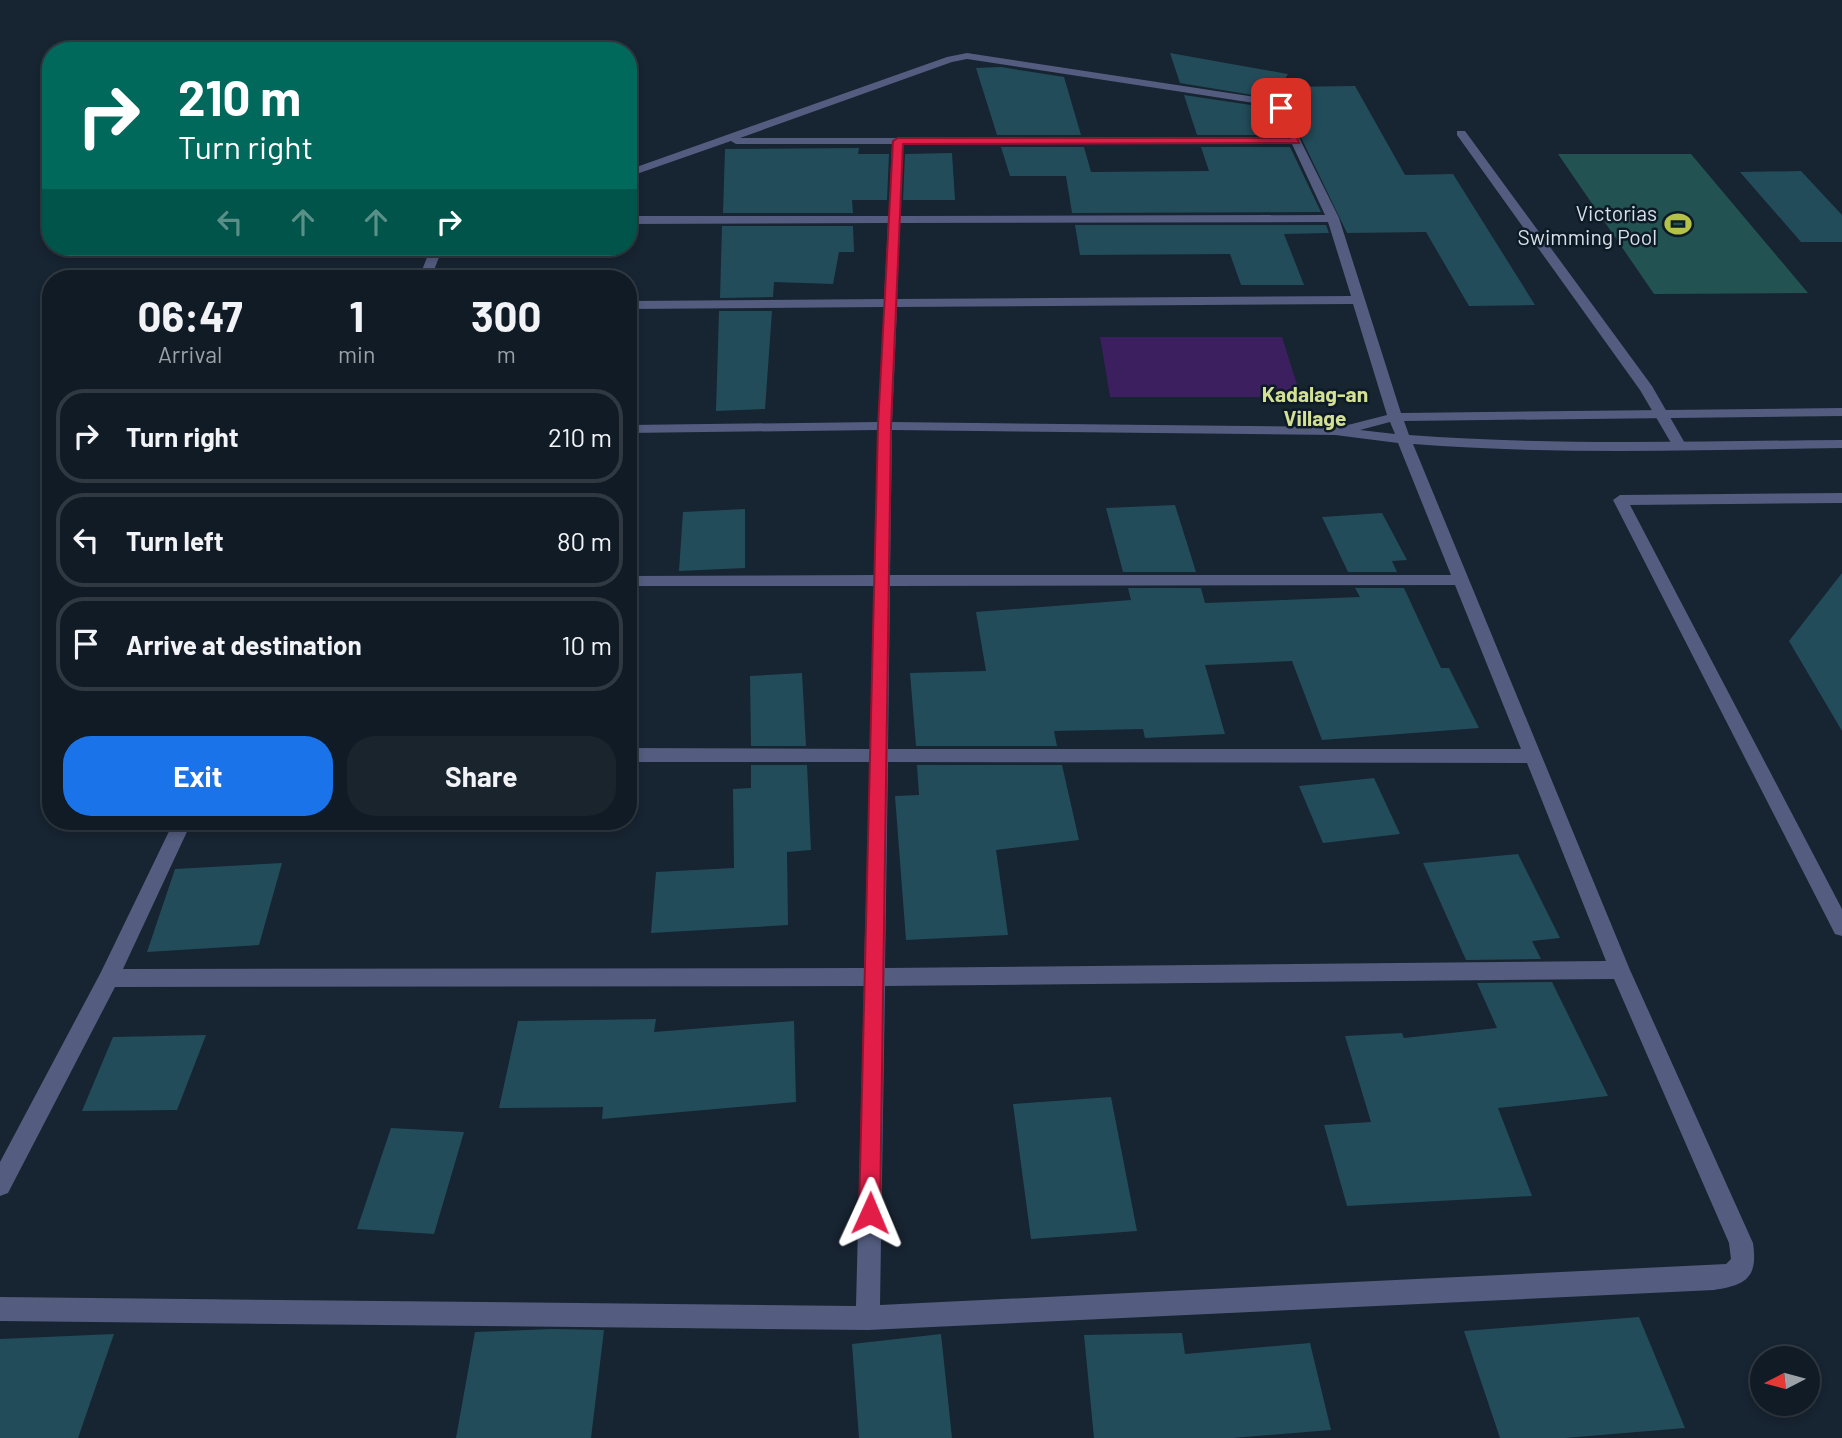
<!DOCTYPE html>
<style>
:root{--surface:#111b25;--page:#1a242d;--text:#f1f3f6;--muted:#9ca1a7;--line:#303942;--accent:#1a73e8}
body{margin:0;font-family:Barlow,sans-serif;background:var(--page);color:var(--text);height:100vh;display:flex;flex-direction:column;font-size:26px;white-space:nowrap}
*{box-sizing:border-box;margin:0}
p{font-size:23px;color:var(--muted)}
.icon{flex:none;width:38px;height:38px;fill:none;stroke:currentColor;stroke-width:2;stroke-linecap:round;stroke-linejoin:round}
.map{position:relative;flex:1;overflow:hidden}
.sheet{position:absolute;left:42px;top:270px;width:595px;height:560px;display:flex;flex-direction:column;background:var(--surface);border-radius:28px;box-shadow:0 4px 10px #0003,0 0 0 2px var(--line)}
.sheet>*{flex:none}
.banner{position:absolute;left:42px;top:42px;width:595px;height:214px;border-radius:28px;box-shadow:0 4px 10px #0003,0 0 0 2px var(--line);background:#00695c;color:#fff;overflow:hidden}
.needle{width:46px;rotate:264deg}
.fabs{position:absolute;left:1750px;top:1346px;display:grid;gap:14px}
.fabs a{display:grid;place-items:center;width:70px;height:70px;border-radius:50%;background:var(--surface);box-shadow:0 4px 10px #0003,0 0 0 2px var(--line);font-size:35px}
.pin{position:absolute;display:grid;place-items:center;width:60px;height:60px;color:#fff;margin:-30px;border-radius:14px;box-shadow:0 4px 10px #0006}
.me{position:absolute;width:77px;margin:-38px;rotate:1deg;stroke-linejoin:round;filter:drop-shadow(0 0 5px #0008)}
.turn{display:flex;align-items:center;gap:24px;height:147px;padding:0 21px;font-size:32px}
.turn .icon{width:91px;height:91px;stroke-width:2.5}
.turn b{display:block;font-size:49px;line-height:60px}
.lanes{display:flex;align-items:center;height:66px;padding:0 21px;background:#0003;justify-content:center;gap:35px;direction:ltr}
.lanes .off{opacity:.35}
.eta{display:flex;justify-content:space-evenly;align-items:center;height:119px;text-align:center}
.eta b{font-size:42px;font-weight:700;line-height:49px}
.primary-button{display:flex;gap:14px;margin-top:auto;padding:14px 21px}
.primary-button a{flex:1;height:80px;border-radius:28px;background:var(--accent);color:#fff;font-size:28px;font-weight:700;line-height:80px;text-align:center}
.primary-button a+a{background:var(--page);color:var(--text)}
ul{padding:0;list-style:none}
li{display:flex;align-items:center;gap:21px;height:94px;margin:0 14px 10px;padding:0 7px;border:4px solid var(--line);border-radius:28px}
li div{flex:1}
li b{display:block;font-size:26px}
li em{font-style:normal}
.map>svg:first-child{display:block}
.green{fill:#3c1f5f}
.water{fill:#235252}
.building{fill:#234c5a}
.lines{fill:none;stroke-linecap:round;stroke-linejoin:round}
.service{fill:#545c7f;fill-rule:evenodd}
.minor{fill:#545c7f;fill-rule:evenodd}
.route{fill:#e11d48;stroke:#92132f;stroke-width:2}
.labels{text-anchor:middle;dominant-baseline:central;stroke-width:5;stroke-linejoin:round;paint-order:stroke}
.far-poi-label{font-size:21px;fill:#d8e0e9;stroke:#0d1b27;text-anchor:end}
.far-neighbourhood-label{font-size:21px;font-weight:bold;fill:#d4e093;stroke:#0d1b27}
</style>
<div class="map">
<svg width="1842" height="1438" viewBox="0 0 1842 1438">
<rect width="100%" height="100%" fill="#172431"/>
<path class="green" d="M 1100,337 L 1282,337 L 1301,397 L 1110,397 Z"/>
<path class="water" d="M 1558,154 L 1691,154 L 1808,293 L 1654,294 Z"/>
<g class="building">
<path d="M 1170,53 L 1288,74 L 1280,87 L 1355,86 L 1405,175 L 1453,174 L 1535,305 L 1469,306 L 1426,232 L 1347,233 L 1283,100 L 1180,83 Z"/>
<path d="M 1001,67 L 1064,77 L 1081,135 L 997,135 L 976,68 Z"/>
<path d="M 1184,95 L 1271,108 L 1285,135 L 1197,135 Z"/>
<path d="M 1001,147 L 1084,147 L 1091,172 L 1209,171 L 1201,147 L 1290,147 L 1321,212 L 1072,213 L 1066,176 L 1010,176 Z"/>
<path d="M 859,148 L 858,154 L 889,154 L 887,200 L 852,200 L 853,213 L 723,213 L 725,149 Z"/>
<path d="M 952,153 L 955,200 L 903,200 L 905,154 Z"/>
<path d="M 1801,171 L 1842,215 L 1842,242 L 1801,242 L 1740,172 Z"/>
<path d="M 1075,225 L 1326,225 L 1329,233 L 1284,234 L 1304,285 L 1241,285 L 1230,254 L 1080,255 Z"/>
<path d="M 722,226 L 853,226 L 854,252 L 839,252 L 833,284 L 774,282 L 773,297 L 720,298 Z"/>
<path d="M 719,311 L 772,311 L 765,409 L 716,411 Z"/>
<path d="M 1175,505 L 1196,572 L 1123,572 L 1106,508 Z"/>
<path d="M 745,509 L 745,568 L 679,571 L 683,512 Z"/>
<path d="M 1382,513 L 1407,560 L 1392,561 L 1397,572 L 1348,572 L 1322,517 Z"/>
<path d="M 1842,573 L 1842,731 L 1789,641 Z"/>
<path d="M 1128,588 L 1201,588 L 1205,603 L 1360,597 L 1355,588 L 1404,588 L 1441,668 L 1449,668 L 1479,728 L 1322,740 L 1292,661 L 1205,665 L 1225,734 L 1145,738 L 1143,729 L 1054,731 L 1057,746 L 916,746 L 910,673 L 986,671 L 976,612 L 1131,600 Z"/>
<path d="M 802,673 L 806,746 L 751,746 L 750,676 Z"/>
<path d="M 751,765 L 807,765 L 811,850 L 787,852 L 788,925 L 651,933 L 656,872 L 734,868 L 733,789 L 751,788 Z"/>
<path d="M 917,765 L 1062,765 L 1079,840 L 996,850 L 1008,935 L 906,940 L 895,796 L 919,795 Z"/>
<path d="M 1374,778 L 1400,834 L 1323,843 L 1299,786 Z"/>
<path d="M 1518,854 L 1560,938 L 1532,941 L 1541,959 L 1466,960 L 1423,863 Z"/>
<path d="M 282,863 L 259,945 L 147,952 L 175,869 Z"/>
<path d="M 1552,982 L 1608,1096 L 1498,1108 L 1532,1196 L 1347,1206 L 1324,1125 L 1371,1122 L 1345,1036 L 1402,1033 L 1404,1038 L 1497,1028 L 1477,983 Z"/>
<path d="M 656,1019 L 654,1032 L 794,1021 L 796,1102 L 602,1119 L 603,1107 L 499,1108 L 518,1021 Z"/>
<path d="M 206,1035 L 177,1110 L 82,1111 L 113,1037 Z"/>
<path d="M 1111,1097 L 1137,1231 L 1031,1239 L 1013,1104 Z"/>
<path d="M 391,1128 L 464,1132 L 434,1234 L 357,1229 Z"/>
<path d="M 1639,1317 L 1685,1428 L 1565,1438 L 1500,1438 L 1464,1331 Z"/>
<path d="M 552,1329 L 604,1330 L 591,1438 L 456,1438 L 475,1332 Z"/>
<path d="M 1182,1333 L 1185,1354 L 1310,1343 L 1331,1430 L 1232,1438 L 1094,1438 L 1084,1335 Z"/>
<path d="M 114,1334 L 78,1438 L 0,1438 L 0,1339 Z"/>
<path d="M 941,1334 L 952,1438 L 859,1438 L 852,1344 Z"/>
</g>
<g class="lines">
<g class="service">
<path d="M 1457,131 L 1465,131 L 1652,386 L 1686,445 L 1684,448 L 1674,448 L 1640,390 L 1457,135 Z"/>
<path d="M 1842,493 L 1842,503 L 1630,505 L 1842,909 L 1842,936 L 1835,934 L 1613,500 L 1620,495 Z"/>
</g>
<g class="minor">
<path d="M 967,53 L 1281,101 L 1339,218 L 1401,413 L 1842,408 L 1842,416 L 1404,421 L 1409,435 C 1554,446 1698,441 1842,440 L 1842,448 C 1699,450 1556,455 1413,444 L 1630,970 L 1753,1243 C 1758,1277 1747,1285 1714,1290 L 868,1330 L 0,1321 L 0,1297 L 856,1306 L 864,986 L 115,987 L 8,1193 L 0,1196 L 0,1162 L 101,972 L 174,821 L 192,821 L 123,969 L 864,968 L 870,762 L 628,762 L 628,748 L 870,749 L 874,586 L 628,586 L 628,576 L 874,575 L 878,430 L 628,433 L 628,425 L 878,422 L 884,307 L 628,309 L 628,301 L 884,299 L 888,223 L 628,224 L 628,216 L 889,216 L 892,144 L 736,144 L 731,141 L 628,177 L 628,170 L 947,57 ZM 967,59 L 1273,106 L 1289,138 L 740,138 L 952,62 ZM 903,144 L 1292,144 L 1325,215 L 900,216 ZM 1328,222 L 1351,296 L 897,299 L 900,223 ZM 1353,304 L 1387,415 L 1340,427 L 892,422 L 897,307 ZM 1390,422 L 1395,434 L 1360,430 ZM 892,430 L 1335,435 L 1398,443 L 1451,575 L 890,575 ZM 1455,585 L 1521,749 L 888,749 L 890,586 ZM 888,762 L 1527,763 L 1606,961 L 885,968 ZM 1614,979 L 1729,1243 L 1731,1259 L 1726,1264 L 880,1305 L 885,986 Z"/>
<path d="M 431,247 L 443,247 L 431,278 L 419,278 Z"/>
</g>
</g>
<path class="route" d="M 1281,105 L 1286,108 L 1299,143 L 903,144 L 891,426 L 880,1213 L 877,1220 L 870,1223 L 862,1220 L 859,1213 L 878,426 L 893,141 L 898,138 L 1290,138 L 1277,108 Z"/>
<defs>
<g id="stadium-bare" transform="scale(2.1)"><path d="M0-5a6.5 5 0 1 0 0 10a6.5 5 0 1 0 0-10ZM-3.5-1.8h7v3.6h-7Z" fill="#b4c24a" stroke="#0d1b27" stroke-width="2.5" paint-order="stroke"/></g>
</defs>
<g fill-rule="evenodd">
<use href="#stadium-bare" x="1678" y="224"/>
</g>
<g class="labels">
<g class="far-poi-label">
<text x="1657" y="212">Victorias<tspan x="1657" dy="24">Swimming Pool</tspan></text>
</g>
<g class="far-neighbourhood-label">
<text x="1315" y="393">Kadalag-an<tspan x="1315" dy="24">Village</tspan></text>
</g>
</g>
</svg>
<div class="fabs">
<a><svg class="needle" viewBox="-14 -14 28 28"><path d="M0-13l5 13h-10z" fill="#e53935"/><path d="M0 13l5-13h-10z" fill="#9ca1a7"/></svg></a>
</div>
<div class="pin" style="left:1281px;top:108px;background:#d93025"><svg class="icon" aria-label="arrive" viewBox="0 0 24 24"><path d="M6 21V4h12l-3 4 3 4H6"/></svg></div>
<svg class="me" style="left:870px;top:1213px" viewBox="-20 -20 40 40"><path d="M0-17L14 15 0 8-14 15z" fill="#e11d48" stroke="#fff" stroke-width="4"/></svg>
<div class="banner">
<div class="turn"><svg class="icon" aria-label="right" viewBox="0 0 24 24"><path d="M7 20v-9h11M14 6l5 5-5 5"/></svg><div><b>210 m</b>Turn right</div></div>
<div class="lanes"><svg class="icon off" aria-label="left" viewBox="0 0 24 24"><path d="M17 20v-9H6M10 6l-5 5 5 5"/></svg><svg class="icon off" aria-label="ahead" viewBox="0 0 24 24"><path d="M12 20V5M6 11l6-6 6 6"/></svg><svg class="icon off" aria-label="ahead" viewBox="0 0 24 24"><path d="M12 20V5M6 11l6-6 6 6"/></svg><svg class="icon" aria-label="right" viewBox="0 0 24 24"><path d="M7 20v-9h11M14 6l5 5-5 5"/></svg></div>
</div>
<section class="sheet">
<div class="eta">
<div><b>06:47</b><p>Arrival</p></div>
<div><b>1</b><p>min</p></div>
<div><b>300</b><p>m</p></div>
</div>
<ul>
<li><svg class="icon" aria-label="right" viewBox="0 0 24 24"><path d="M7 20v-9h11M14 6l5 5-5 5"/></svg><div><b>Turn right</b></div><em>210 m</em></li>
<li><svg class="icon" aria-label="left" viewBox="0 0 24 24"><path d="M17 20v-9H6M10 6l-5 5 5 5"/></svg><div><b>Turn left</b></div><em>80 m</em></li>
<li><svg class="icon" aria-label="arrive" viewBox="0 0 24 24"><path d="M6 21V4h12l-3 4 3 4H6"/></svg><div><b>Arrive at destination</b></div><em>10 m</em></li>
</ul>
<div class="primary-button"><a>Exit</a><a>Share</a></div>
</section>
</div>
